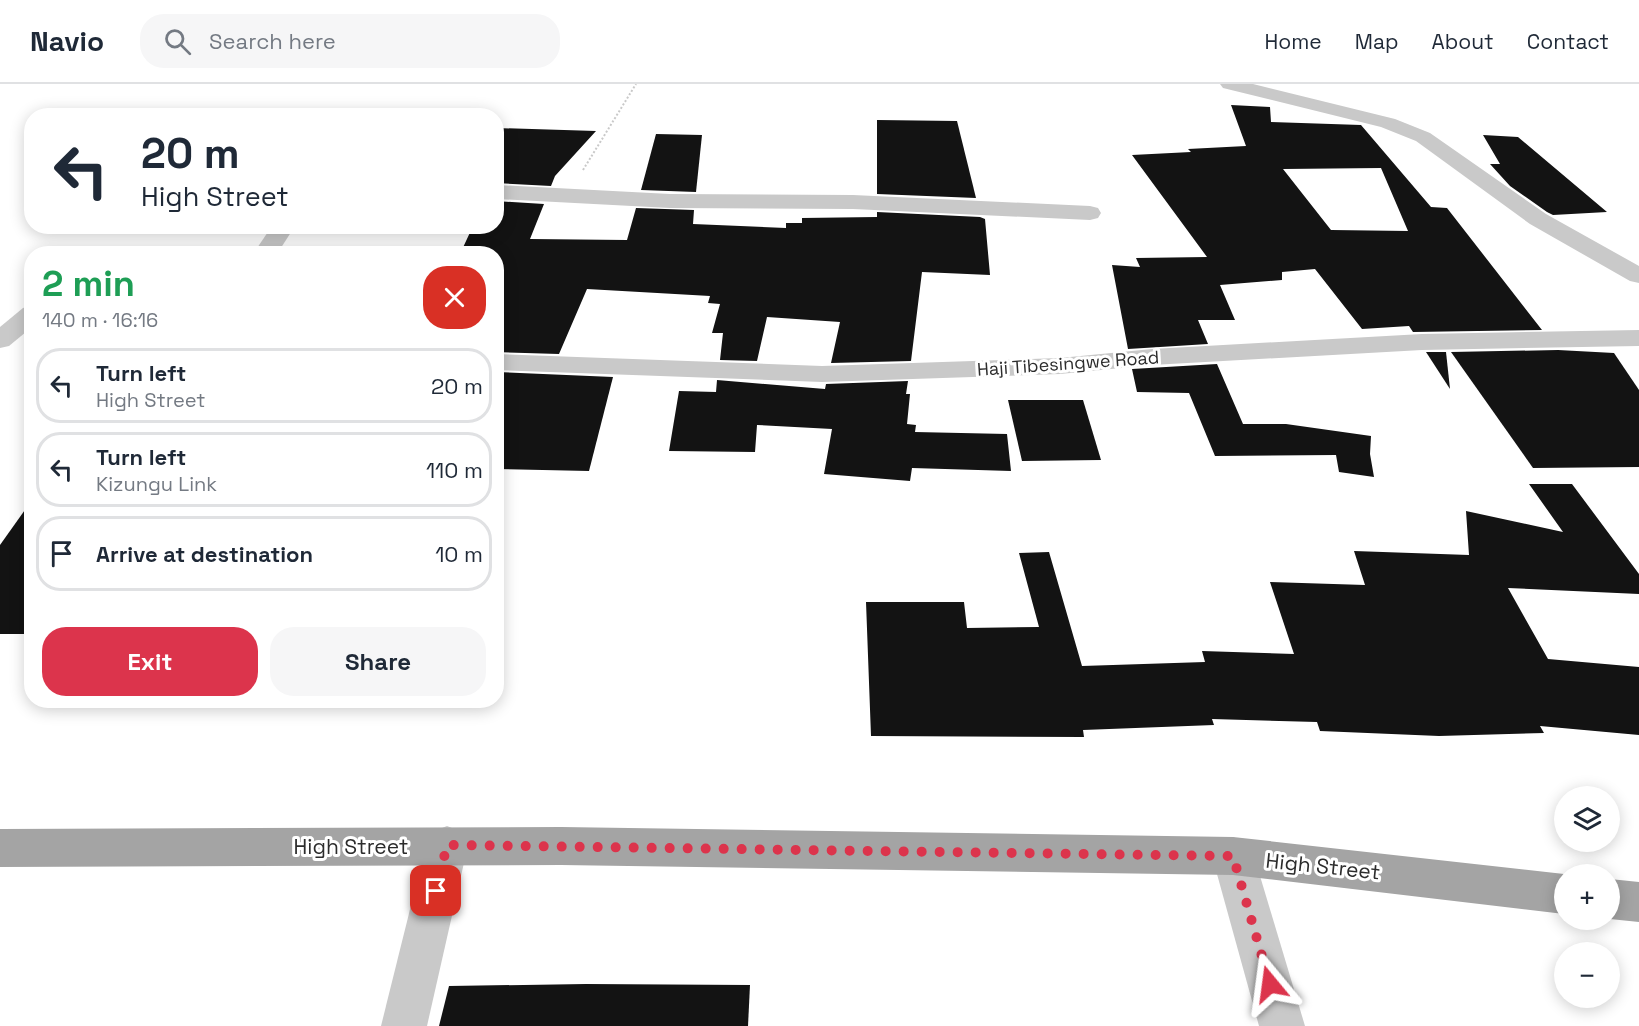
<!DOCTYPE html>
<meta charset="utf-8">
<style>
:root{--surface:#fff;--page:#f6f6f7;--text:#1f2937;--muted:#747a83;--line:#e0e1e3;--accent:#dc344c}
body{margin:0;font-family:"Space Grotesk",sans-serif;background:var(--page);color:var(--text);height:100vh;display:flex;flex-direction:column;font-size:22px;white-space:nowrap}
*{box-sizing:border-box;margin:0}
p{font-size:20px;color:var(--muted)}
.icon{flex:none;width:33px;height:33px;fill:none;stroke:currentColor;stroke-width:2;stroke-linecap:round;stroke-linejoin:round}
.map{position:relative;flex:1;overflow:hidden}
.drawer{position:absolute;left:24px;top:162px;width:480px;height:462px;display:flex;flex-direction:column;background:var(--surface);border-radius:24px;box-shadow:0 3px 15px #0003}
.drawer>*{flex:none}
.hud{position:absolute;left:24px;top:24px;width:480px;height:126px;border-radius:24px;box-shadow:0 3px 15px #0003;background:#fff;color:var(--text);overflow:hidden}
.fabs{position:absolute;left:1554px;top:702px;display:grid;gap:12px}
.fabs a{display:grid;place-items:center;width:66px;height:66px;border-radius:50%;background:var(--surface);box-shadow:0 3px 15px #0003;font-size:30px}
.pin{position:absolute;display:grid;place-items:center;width:51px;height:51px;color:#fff;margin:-26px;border-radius:12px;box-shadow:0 3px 9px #0006}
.me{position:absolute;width:66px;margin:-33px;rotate:344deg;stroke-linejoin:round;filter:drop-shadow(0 0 4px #0008)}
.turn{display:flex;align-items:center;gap:21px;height:126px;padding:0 18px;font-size:27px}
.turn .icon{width:78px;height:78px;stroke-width:2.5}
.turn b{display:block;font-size:42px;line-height:51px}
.round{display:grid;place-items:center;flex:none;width:63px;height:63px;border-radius:24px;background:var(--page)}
.summary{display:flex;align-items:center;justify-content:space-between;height:102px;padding:0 18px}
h1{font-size:36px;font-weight:800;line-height:45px;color:#1e9e55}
.primary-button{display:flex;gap:12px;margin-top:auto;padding:12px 18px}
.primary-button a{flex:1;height:69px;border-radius:24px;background:var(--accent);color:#fff;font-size:24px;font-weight:800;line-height:69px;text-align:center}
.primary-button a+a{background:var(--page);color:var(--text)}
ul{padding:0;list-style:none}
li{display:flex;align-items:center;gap:18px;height:75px;margin:0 12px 9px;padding:0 6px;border:3px solid var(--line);border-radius:24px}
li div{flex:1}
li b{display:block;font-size:22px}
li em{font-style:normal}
header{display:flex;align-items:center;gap:36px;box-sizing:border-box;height:84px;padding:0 30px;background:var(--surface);border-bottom:2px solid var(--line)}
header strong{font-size:28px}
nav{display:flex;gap:33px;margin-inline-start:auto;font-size:21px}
.search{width:420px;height:54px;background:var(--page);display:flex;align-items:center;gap:15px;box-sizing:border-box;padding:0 21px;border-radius:24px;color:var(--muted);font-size:22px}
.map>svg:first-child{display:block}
.building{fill:#131313;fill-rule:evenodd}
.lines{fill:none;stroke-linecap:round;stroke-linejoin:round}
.path{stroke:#c9c9c9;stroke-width:2;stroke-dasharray:2 2;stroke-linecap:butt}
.minor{fill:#c9c9c9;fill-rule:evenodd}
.primary{fill:#a4a4a4;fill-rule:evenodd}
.route{stroke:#dc344c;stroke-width:10;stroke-dasharray:0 18}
.labels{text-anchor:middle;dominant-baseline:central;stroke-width:6;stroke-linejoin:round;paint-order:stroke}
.street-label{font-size:18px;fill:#2c2c2c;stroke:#fff}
.near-street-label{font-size:21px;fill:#2c2c2c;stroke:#fff}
</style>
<header>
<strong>Navio</strong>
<div class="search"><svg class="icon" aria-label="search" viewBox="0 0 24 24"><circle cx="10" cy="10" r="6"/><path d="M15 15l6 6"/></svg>Search here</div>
<nav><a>Home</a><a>Map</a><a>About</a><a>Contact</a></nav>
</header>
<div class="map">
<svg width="1639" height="942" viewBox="0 0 1639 942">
<rect width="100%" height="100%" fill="#fff"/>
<g class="building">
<path d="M 1231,21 L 1270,23 L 1271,38 L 1361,41 L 1431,123 L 1447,124 L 1542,246 L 1413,248 L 1409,242 L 1362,245 L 1315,185 L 1282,188 L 1282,196 L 1220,201 L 1235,236 L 1198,236 L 1208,260 L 1128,265 L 1112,181 L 1140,183 L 1136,174 L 1207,173 L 1132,71 L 1191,68 L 1188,65 L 1246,62 ZM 1381,84 L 1408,147 L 1331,146 L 1283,85 Z"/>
<path d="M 877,36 L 957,37 L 976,114 L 877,110 Z"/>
<path d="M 496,44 L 596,47 L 555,92 L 551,102 L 496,99 Z"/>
<path d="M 656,50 L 702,51 L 696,108 L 641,106 Z"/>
<path d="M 1483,51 L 1518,53 L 1607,128 L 1553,131 L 1547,128 L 1510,102 L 1490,80 L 1500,80 Z"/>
<path d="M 496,117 L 544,120 L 530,155 L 627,156 L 636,124 L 694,126 L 693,140 L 786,144 L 786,139 L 802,139 L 802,134 L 877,133 L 877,128 L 980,133 L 985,135 L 990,191 L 922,188 L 911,277 L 831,279 L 840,238 L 767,233 L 757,277 L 720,276 L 723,249 L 712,249 L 720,220 L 708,219 L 710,212 L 587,205 L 559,270 L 496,268 L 496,170 L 460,170 L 473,142 L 496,142 Z"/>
<path d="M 1558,266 L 1614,269 L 1639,306 L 1639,383 L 1533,384 L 1451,268 Z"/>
<path d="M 1426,268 L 1446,268 L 1450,305 Z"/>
<path d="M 1217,280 L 1243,340 L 1286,340 L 1371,352 L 1370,370 L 1374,393 L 1339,388 L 1336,371 L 1215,372 L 1189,309 L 1137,308 L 1132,285 Z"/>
<path d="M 496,288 L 613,293 L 589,387 L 496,385 Z"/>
<path d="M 717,296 L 825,305 L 826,300 L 908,297 L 906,310 L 910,310 L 907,340 L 916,341 L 915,348 L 1007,350 L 1011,387 L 912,384 L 910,397 L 824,390 L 832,345 L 757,341 L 755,368 L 669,367 L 679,307 L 716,308 Z"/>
<path d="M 1008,316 L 1083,316 L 1101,376 L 1022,377 Z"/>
<path d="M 1529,400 L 1572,400 L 1639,490 L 1639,510 L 1508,504 L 1548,575 L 1639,583 L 1639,651 L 1540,642 L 1544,649 L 1439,652 L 1320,647 L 1317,638 L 1212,635 L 1214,641 L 1083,646 L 1084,653 L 871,652 L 866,518 L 964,518 L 967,544 L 1039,543 L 1019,469 L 1049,468 L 1082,582 L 1205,578 L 1202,567 L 1294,570 L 1270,498 L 1365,501 L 1354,467 L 1469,471 L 1466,427 L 1563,448 Z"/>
<path d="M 32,416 L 32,550 L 0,550 L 0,461 Z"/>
<path d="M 586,900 L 750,901 L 748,942 L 439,942 L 449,902 Z"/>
</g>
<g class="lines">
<path class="path" d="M 583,86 L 636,0"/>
<g class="minor">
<path d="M 1220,0 L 1253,0 L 1395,35 L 1430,49 L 1546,130 L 1639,182 L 1639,199 L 1630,197 L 1530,140 L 1416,57 L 1381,43 L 1223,4 Z"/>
<path d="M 496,101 L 670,110 L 853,111 L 1090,122 L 1098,124 L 1101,129 L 1098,134 L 1090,136 L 853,125 L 670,124 L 496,115 Z"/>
<path d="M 272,142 L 295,142 L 277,170 L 253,170 Z"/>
<path d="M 32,221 L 32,243 L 9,262 L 0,264 L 0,243 L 23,224 Z"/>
<path d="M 1639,246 L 1639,262 L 1422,266 L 1152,281 L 1060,290 L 822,298 L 496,286 L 496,270 L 822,282 L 1060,274 L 1152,265 L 1422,250 Z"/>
<path d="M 447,742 L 462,748 L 468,761 L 427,942 L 381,942 L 426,761 L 432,748 Z"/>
<path d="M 1233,753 L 1248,759 L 1254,772 L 1305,942 L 1259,942 L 1212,772 L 1218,759 Z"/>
</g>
<g class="primary">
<path d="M 561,743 L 1233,753 L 1564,790 L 1564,830 L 1233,791 L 561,781 L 0,783 L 0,745 Z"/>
<path d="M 1610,795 L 1639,798 L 1639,838 L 1610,835 Z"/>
</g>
</g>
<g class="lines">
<path class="route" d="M 436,807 L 447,761 L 1233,772 L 1270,900"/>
</g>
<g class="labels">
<g class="street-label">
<text transform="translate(1068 279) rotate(-4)">Haji Tibesingwe Road</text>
</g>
<g class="near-street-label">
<text x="351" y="762">High Street</text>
<text transform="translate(1323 782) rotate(6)">High Street</text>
</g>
</g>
</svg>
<div class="fabs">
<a><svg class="icon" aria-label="layers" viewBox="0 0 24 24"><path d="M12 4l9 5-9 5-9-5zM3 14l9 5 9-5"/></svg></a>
<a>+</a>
<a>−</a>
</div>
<div class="pin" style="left:436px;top:807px;background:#d93025"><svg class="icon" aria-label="arrive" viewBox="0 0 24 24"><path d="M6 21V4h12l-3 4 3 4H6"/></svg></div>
<svg class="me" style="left:1270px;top:900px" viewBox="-20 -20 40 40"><path d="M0-17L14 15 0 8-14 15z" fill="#dc344c" stroke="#fff" stroke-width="4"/></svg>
<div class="hud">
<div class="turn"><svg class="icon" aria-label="left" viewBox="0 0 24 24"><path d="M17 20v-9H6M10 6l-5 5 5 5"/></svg><div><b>20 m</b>High Street</div></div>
</div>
<section class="drawer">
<div class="summary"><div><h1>2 min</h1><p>140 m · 16:16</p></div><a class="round" style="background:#d93025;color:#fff"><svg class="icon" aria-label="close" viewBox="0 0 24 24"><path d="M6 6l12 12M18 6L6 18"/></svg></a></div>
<ul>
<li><svg class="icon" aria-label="left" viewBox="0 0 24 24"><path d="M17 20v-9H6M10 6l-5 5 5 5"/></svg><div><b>Turn left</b><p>High Street</p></div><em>20 m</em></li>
<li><svg class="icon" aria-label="left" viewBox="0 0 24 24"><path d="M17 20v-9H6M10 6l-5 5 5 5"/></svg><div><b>Turn left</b><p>Kizungu Link</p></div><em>110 m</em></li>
<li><svg class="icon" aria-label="arrive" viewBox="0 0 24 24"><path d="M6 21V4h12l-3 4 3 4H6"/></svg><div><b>Arrive at destination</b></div><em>10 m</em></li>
</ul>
<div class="primary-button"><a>Exit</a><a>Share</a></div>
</section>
</div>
